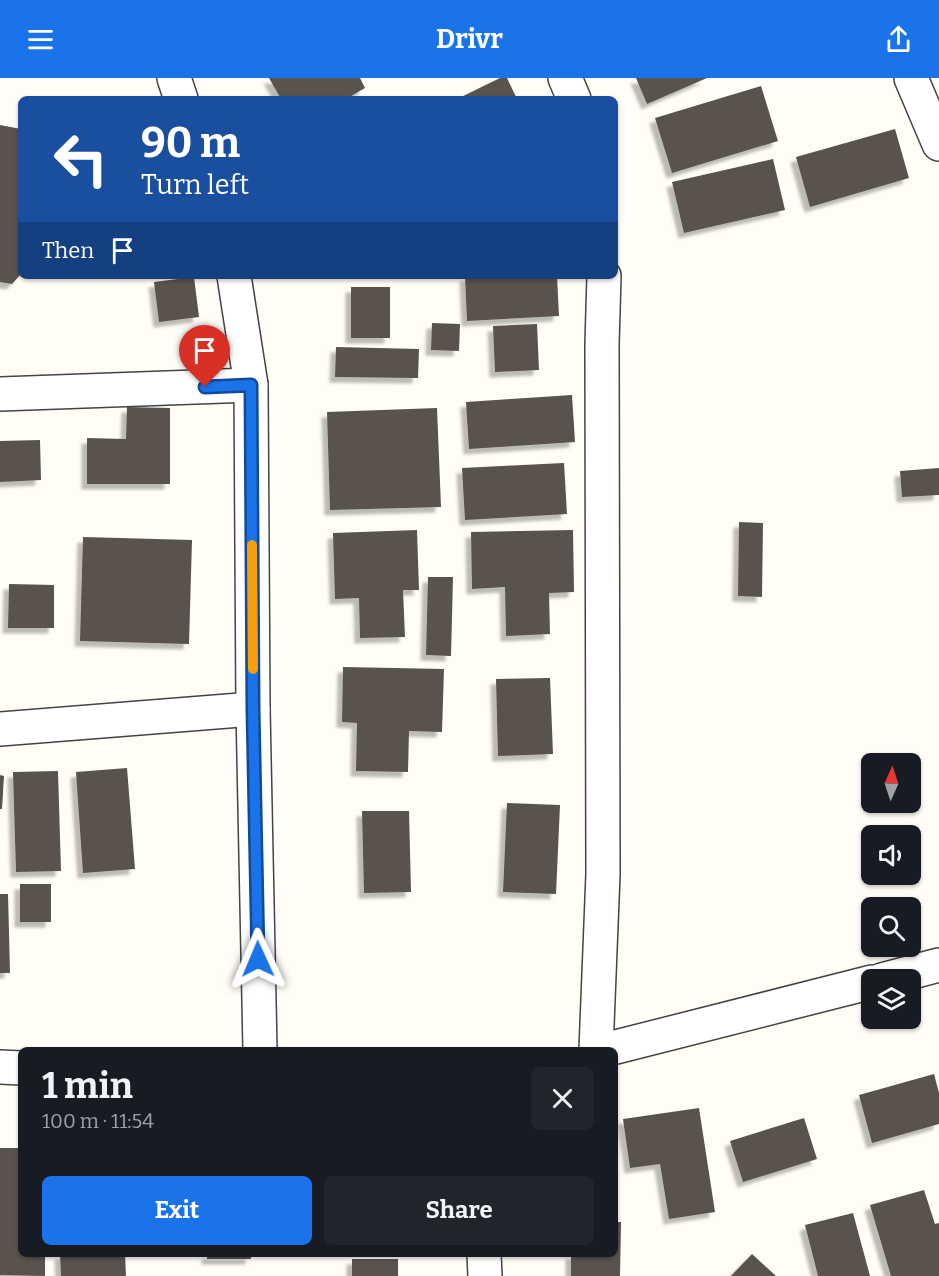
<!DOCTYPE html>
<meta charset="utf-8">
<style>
:root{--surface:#171b24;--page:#20242c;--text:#f1f3f6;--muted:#9ea1a6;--accent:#1a73e8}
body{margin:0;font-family:Bitter,serif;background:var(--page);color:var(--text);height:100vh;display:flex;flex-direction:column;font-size:22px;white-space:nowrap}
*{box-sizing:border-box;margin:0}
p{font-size:20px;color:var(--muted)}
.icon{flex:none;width:33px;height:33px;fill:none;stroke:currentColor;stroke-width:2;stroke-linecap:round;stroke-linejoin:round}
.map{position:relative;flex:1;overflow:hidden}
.side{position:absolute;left:18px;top:969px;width:600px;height:210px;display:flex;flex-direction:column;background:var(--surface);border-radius:9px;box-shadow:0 2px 4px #0004}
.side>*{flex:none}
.banner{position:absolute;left:18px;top:18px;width:600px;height:183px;border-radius:9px;box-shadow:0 2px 4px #0004;background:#1a4fa0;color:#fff;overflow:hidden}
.needle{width:39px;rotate:3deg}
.controls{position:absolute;left:861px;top:675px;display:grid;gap:12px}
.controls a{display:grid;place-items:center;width:60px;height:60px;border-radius:9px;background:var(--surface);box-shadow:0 2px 4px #0004;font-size:30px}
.pin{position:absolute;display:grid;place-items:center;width:51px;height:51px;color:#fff;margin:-62px -26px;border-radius:50% 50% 50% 0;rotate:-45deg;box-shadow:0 0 6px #0007}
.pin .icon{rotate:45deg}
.me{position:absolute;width:66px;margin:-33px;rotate:359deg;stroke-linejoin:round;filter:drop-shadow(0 0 4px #0008)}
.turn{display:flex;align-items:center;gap:21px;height:126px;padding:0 24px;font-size:27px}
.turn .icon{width:78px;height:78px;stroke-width:2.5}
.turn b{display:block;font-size:42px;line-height:51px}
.then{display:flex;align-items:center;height:57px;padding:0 24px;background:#0003;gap:12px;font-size:22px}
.round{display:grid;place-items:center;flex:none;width:63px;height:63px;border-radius:9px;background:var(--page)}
.head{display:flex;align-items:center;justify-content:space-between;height:102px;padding:0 24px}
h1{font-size:36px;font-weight:700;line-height:45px}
.action{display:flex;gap:12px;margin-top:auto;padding:12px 24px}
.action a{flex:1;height:69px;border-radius:9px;background:var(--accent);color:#fff;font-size:24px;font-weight:700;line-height:69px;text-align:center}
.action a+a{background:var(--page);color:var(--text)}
header{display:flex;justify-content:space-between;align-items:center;height:78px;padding:0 24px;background:var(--accent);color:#fff;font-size:27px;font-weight:700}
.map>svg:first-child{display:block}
.building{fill:#5a524d;filter:url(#shadow)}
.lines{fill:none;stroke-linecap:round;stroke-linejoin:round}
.street-casing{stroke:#444;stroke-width:36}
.street{stroke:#fff;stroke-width:33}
.route-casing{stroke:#114b97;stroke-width:15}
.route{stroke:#1a73e8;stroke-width:10}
.slow{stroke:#f59e0b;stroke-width:10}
</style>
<header><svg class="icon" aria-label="menu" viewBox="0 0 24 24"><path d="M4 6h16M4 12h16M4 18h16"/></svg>Drivr<svg class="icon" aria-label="share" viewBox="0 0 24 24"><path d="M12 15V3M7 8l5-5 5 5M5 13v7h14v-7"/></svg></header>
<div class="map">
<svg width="939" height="1198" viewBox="0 0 939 1198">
<defs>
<filter id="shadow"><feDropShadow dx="-5.5" dy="5.5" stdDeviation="1.5" flood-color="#0004"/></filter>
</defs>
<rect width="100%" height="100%" fill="#fffdf5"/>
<g class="building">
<path d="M 269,0 L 360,0 L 365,10 L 346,21 L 281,21 Z"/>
<path d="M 500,0 L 507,0 L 517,21 L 457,21 Z"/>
<path d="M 636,0 L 707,0 L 647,26 Z"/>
<path d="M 761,8 L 778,63 L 672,95 L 655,40 Z"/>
<path d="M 0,47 L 21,51 L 21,196 L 12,206 L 0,204 Z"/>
<path d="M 895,51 L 909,100 L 810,129 L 796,79 Z"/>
<path d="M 773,81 L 785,132 L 684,155 L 672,104 Z"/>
<path d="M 465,198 L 557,198 L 559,238 L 467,243 Z"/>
<path d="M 194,199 L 199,239 L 159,244 L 154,204 Z"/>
<rect x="351" y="209" width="39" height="51"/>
<path d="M 432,245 L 460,246 L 459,273 L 431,272 Z"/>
<path d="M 537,246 L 539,292 L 495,294 L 493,248 Z"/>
<path d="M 336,269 L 419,271 L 418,300 L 335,299 Z"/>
<path d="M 572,317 L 575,364 L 469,371 L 466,324 Z"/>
<path d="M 127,329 L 170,330 L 170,406 L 87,406 L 87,360 L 126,361 Z"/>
<path d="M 437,330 L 441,429 L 330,432 L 327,334 Z"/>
<path d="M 40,362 L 41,402 L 0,404 L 0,363 Z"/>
<path d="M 564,385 L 567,436 L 465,442 L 462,390 Z"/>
<path d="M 939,390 L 939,417 L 902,419 L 900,393 Z"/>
<path d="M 739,444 L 763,445 L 762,519 L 738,518 Z"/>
<path d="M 417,452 L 419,512 L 403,512 L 405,559 L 360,560 L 359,520 L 335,521 L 333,455 Z"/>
<path d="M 573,452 L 574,514 L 549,515 L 550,556 L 506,558 L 505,509 L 472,511 L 471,454 Z"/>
<path d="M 83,459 L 192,462 L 189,566 L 80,563 Z"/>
<path d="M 428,499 L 453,499 L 451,578 L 426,577 Z"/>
<path d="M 9,506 L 54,507 L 54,550 L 8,550 Z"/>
<path d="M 343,589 L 444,591 L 442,654 L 409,653 L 408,694 L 356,693 L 357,645 L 342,644 Z"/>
<path d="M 550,600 L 553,676 L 498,678 L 496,601 Z"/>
<path d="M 127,690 L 135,791 L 83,795 L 76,694 Z"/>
<path d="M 58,693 L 61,793 L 16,794 L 13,694 Z"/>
<path d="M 0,697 L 4,698 L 2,731 L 0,731 Z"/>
<path d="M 507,725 L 560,727 L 556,816 L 503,814 Z"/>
<path d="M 362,733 L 409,733 L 411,814 L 364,815 Z"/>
<rect x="20" y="806" width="31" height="38"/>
<path d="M 0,816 L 8,816 L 10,895 L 0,895 Z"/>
<path d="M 934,996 L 939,1015 L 939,1046 L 872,1065 L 859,1017 Z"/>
<path d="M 699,1030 L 715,1134 L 669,1141 L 660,1086 L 630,1090 L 623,1041 Z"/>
<path d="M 804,1040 L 817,1081 L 743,1104 L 730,1063 Z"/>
<path d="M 0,1070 L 21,1070 L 21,1176 L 45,1176 L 45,1198 L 0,1197 Z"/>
<path d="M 924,1112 L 935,1146 L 939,1145 L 939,1198 L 891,1198 L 870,1127 Z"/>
<path d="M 853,1135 L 870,1198 L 818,1198 L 805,1147 Z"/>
<path d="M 615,1144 L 621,1144 L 620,1198 L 571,1198 L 571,1176 L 615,1176 Z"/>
<path d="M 60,1176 L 125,1176 L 126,1198 L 61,1198 Z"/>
<rect x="207" y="1176" width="44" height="5"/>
<path d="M 752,1176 L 776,1198 L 731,1198 Z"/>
<rect x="352" y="1181" width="46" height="17"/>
</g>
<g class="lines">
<g class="street-casing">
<g id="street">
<path d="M 174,0 L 181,21"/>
<path d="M 565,0 L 574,21"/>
<path d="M 911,0 L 939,66"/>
<path d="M 234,198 L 251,307 L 253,631 L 260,972"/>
<path d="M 0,316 L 251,307"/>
<path d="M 0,651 L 253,631"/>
<path d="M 882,902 L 939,887"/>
<path d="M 596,972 L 603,796 L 602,266 L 604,198"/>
<path d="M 604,972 L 872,904"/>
<path d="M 0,989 L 21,990"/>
<path d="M 484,1176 L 485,1198"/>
</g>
</g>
<use href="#street" class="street"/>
</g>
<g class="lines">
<g class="route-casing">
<path id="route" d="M 205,309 L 251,307 L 253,631 L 258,881"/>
</g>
<use href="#route" class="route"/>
<path class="slow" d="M 252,467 L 253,591"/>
</g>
</svg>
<div class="controls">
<a><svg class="needle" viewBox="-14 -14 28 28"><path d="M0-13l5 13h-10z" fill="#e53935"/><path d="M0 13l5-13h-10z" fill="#9ea1a6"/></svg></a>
<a><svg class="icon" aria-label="sound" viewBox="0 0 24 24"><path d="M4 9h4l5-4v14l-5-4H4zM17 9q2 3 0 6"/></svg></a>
<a><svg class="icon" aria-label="search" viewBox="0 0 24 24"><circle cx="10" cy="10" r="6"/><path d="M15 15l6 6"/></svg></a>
<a><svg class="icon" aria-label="layers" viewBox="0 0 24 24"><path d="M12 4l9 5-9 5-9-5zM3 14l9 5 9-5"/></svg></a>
</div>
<div class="pin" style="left:205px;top:309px;background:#d93025"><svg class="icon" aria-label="arrive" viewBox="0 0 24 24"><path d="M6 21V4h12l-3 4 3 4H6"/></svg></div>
<svg class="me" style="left:258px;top:881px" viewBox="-20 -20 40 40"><path d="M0-17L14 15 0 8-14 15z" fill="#1a73e8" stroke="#fff" stroke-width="4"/></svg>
<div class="banner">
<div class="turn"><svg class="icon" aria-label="left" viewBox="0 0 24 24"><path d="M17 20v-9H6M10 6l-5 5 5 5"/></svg><div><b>90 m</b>Turn left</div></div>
<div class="then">Then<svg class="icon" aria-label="arrive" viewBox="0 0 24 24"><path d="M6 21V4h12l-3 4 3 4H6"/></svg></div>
</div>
<section class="side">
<div class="head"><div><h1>1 min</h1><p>100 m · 11:54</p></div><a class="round"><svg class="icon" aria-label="close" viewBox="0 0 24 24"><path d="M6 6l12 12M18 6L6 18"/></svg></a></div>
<div class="action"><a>Exit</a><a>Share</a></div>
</section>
</div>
